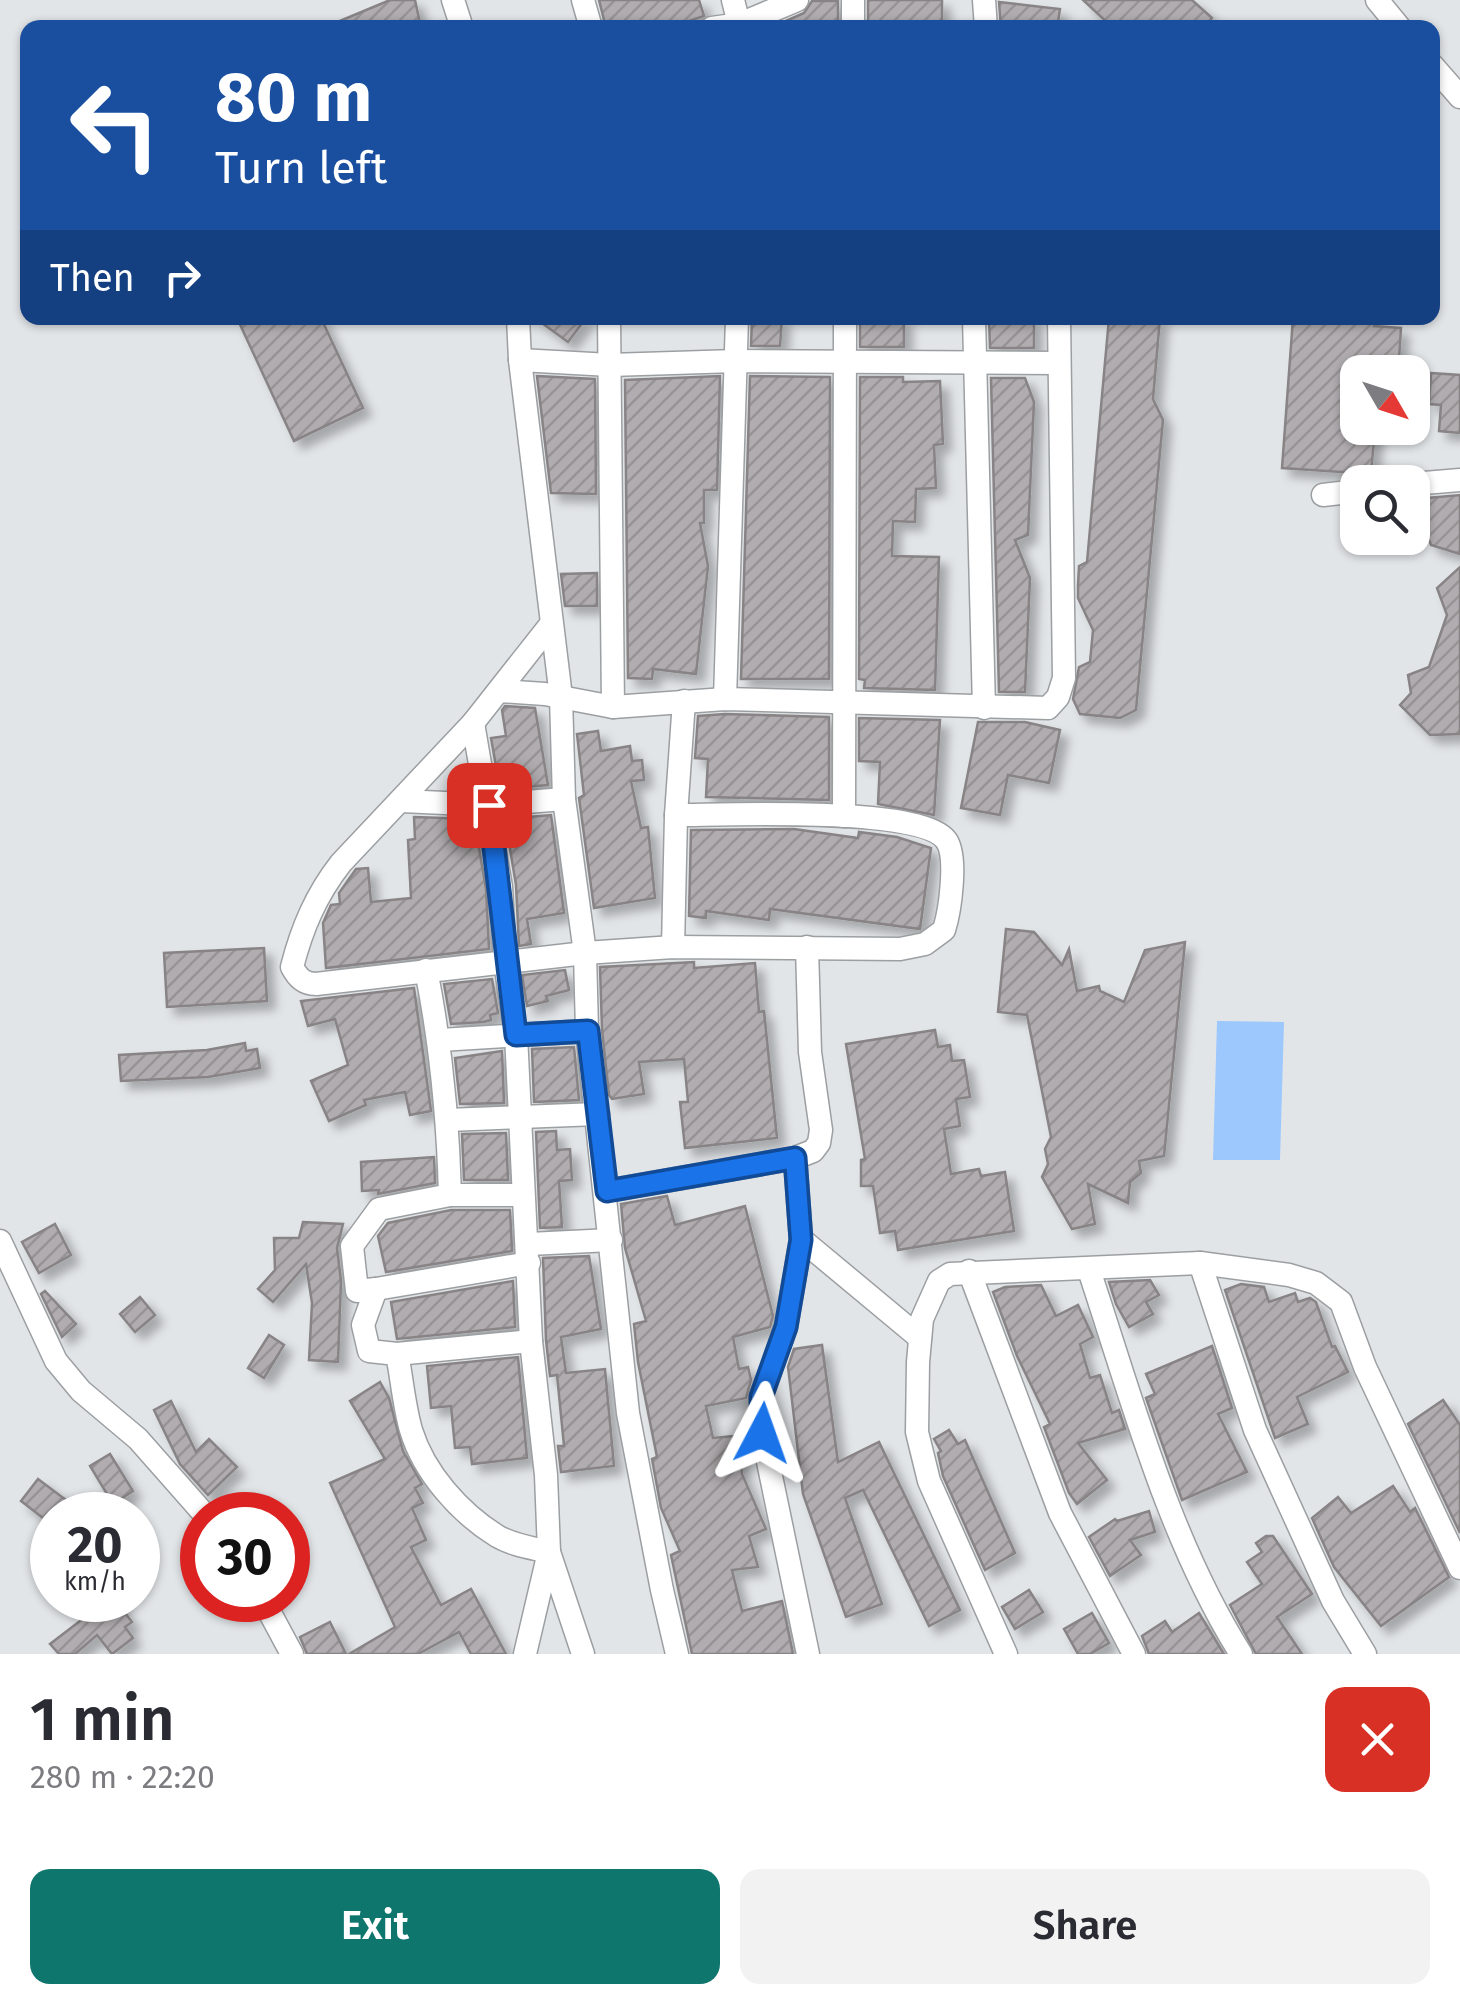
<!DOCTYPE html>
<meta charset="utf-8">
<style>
:root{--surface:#fff;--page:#f2f2f3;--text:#2b2b33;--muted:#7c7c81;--accent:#0f766e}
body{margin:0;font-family:"Fira Sans",sans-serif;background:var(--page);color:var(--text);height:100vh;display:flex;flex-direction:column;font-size:38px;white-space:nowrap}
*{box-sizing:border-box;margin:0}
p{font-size:32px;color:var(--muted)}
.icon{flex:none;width:55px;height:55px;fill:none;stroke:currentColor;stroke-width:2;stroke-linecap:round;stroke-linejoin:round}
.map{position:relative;height:1654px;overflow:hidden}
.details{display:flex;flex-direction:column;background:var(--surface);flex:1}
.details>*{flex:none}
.guide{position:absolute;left:20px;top:20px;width:1420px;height:305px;border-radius:20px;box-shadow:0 2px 8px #0004;background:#1a4fa0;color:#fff;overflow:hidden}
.needle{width:65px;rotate:129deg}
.tools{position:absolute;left:1340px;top:355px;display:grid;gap:20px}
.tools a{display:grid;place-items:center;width:90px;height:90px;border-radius:20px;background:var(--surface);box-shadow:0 2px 8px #0004;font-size:50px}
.speed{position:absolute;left:30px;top:1492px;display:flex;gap:20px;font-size:50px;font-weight:700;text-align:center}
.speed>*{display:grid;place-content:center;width:130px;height:130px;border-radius:50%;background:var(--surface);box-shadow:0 2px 8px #0004;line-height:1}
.speed small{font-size:25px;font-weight:400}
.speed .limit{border:15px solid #d22;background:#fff;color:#111}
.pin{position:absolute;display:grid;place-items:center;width:85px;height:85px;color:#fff;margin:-42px;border-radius:20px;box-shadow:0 5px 15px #0006}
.me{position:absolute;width:110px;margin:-55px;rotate:4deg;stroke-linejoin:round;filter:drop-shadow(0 0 8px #0008)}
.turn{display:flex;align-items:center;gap:35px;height:210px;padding:0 30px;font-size:45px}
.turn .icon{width:130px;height:130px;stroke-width:2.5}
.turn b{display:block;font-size:70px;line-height:85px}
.then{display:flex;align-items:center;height:95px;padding:0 30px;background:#0003;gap:20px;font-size:38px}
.round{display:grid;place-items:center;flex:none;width:105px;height:105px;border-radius:20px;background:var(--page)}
.headline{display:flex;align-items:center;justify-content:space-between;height:170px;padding:0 30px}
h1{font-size:60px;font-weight:600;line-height:75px}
.primary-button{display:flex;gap:20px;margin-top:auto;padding:20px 30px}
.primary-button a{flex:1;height:115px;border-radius:20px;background:var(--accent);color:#fff;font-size:40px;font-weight:600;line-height:115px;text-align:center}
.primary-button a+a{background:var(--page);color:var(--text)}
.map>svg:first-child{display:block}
.pitch{fill:#9cc8fe}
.building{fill:url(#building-hatch);stroke:#888486;stroke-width:2.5;filter:url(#shadow)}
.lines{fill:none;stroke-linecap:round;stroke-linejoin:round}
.minor-casing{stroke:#9c9fa2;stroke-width:25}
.minor{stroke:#fff;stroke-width:22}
.route-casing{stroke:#114b97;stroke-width:25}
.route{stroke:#1a73e8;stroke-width:18}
</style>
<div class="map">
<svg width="1460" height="1654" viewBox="0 0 1460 1654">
<defs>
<pattern id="building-hatch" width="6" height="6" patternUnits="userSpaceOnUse" patternTransform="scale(2.5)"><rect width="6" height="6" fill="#b0acaf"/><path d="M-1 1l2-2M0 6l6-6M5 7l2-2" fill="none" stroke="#979396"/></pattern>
<filter id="shadow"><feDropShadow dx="8" dy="8" stdDeviation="5" flood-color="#0004"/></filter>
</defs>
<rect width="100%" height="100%" fill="#e2e5e8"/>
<path class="pitch" d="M 1217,1021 L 1284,1022 L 1280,1160 L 1213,1160 Z"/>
<g class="building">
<path d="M 390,0 L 415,0 L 421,28 L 323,28 Z"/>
<path d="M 599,0 L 699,0 L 704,16 L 668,28 L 606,28 Z"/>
<rect x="868" y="0" width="74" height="28"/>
<path d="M 1083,0 L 1192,0 L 1212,18 L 1204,28 L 1113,28 Z"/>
<path d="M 812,1 L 838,1 L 838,28 L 770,28 L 804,13 Z"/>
<path d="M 999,2 L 1060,9 L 1057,28 L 1001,28 Z"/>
<path d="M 237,318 L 321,318 L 363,408 L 294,441 Z"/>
<path d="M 535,318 L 586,318 L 568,342 Z"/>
<path d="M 752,318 L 782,318 L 780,346 L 751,346 Z"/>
<rect x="860" y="318" width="44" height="29"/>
<path d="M 989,318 L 1034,318 L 1034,348 L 990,348 Z"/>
<path d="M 1109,318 L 1160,318 L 1153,399 L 1163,420 L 1136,710 L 1120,718 L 1080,714 L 1073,699 L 1079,667 L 1090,662 L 1093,630 L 1078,598 L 1078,586 L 1079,566 L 1087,562 Z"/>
<path d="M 1293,318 L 1375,318 L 1374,326 L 1401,328 L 1399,359 L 1374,357 L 1373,372 L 1358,372 L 1358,428 L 1375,428 L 1371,474 L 1282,468 Z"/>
<path d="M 1431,373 L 1460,375 L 1460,433 L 1439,431 L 1441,405 L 1429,404 Z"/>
<path d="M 537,376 L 595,379 L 596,494 L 551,493 Z"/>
<path d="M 720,376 L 717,490 L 704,490 L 704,523 L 700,523 L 708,566 L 696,674 L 653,669 L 652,679 L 628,678 L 625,380 Z"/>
<path d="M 750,376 L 830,377 L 829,679 L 741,679 Z"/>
<path d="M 860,377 L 903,377 L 903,382 L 940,381 L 943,444 L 934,445 L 936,488 L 916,489 L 915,522 L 893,521 L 892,556 L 939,557 L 935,690 L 864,688 L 865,680 L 859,679 Z"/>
<path d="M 991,378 L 1025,378 L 1034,402 L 1028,535 L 1015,540 L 1030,578 L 1025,692 L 999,692 Z"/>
<path d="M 1460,495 L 1460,554 L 1431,545 L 1424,525 L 1412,513 L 1416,499 Z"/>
<path d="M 1460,567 L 1460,734 L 1430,735 L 1400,705 L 1411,693 L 1408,675 L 1429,667 L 1447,615 L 1437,588 Z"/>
<path d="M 597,573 L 597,606 L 565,606 L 561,574 Z"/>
<path d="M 505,706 L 535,708 L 548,785 L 500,789 L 491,738 L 506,736 L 502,710 Z"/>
<path d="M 725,714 L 829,717 L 829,800 L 706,797 L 708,759 L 695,758 L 698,716 Z"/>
<path d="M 859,718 L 940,720 L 934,815 L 878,804 L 880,762 L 859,761 Z"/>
<path d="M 978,722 L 1025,722 L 1060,730 L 1049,783 L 1008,775 L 1000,815 L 961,808 Z"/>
<path d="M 598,731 L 601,751 L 630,746 L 632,761 L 642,760 L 644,780 L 631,781 L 641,828 L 648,827 L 655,898 L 594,908 L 579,798 L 584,795 L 577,734 Z"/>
<path d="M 551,815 L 564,913 L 527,919 L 531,944 L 519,946 L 516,885 L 505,819 Z"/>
<path d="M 414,817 L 474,819 L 486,889 L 489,949 L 326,968 L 323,923 L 331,905 L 340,904 L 339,893 L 356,869 L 368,868 L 371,902 L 411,898 L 408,840 L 415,839 Z"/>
<path d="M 794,829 L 858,838 L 859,832 L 897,837 L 931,848 L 920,929 L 770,909 L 769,920 L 706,911 L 706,918 L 689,916 L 691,830 Z"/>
<path d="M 1006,929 L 1034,932 L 1062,965 L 1069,949 L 1077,991 L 1099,986 L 1100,991 L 1124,1002 L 1145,950 L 1185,942 L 1164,1156 L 1139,1161 L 1141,1173 L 1130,1182 L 1128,1203 L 1088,1184 L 1095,1224 L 1072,1229 L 1042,1177 L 1048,1164 L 1045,1149 L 1051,1137 L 1027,1015 L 998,1012 Z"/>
<path d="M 264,948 L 267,1001 L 167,1007 L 164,953 Z"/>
<path d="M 694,962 L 694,968 L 755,963 L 759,1012 L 764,1011 L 777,1138 L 685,1148 L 680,1102 L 688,1102 L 684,1059 L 639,1062 L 644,1094 L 612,1099 L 609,1095 L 602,1030 L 600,967 Z"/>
<path d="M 565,970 L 569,990 L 546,996 L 548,1001 L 527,1006 L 522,975 Z"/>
<path d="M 492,979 L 498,1013 L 490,1015 L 491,1020 L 483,1022 L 451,1024 L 444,984 Z"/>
<path d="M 414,988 L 431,1111 L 410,1115 L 405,1092 L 364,1100 L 366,1105 L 329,1121 L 311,1081 L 348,1065 L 335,1019 L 308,1026 L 301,1001 Z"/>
<path d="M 935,1030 L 938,1047 L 950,1045 L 952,1061 L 964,1060 L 970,1097 L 956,1099 L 960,1126 L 944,1129 L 951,1174 L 979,1169 L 981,1176 L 1005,1172 L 1014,1231 L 898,1250 L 895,1231 L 880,1233 L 873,1186 L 861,1186 L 861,1160 L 865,1159 L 846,1044 Z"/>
<path d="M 245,1043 L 246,1051 L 257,1049 L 260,1068 L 208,1077 L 121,1081 L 119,1055 L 207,1050 Z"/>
<path d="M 574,1047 L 579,1100 L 534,1102 L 532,1049 Z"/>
<path d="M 502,1051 L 504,1103 L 460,1104 L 455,1058 Z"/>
<path d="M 556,1131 L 557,1150 L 570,1149 L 572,1180 L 559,1181 L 562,1227 L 540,1228 L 536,1132 Z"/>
<path d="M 506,1133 L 508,1180 L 464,1180 L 462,1134 Z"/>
<path d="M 434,1157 L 435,1183 L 378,1194 L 379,1190 L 362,1191 L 361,1162 Z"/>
<path d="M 667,1196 L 675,1225 L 745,1206 L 773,1316 L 771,1323 L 770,1327 L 733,1337 L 739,1369 L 748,1367 L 751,1380 L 746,1398 L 706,1406 L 713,1438 L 733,1436 L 740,1454 L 742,1474 L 766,1529 L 749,1536 L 758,1567 L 732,1570 L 742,1611 L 782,1601 L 793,1654 L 692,1654 L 671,1555 L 680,1551 L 661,1508 L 652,1459 L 657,1457 L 638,1362 L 634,1324 L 646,1321 L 625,1248 L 621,1204 Z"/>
<path d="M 451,1210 L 510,1210 L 512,1251 L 386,1272 L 378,1236 L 388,1223 Z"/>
<path d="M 303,1222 L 343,1224 L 337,1248 L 341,1281 L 338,1362 L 309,1360 L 312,1303 L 306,1264 L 273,1302 L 258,1289 L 275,1270 L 274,1238 L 299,1238 Z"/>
<path d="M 55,1224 L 71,1255 L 39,1273 L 22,1242 Z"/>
<path d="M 589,1256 L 601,1329 L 561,1337 L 566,1373 L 605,1369 L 614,1466 L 561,1472 L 558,1446 L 564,1446 L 557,1375 L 550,1376 L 546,1340 L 543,1258 Z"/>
<path d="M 1150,1280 L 1159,1295 L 1146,1302 L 1153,1314 L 1129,1327 L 1116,1304 L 1109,1282 Z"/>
<path d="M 513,1281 L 515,1327 L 397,1339 L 391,1302 Z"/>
<path d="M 1241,1284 L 1264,1287 L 1269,1302 L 1295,1293 L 1298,1302 L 1310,1298 L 1316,1302 L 1332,1347 L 1335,1346 L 1348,1372 L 1297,1397 L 1308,1424 L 1275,1438 L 1225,1290 Z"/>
<path d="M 1041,1285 L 1056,1316 L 1078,1305 L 1093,1337 L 1080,1344 L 1090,1378 L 1100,1375 L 1112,1413 L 1119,1410 L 1125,1429 L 1078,1443 L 1107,1480 L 1077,1504 L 1069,1493 L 1044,1427 L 1050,1424 L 1017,1356 L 993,1292 L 1005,1287 Z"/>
<path d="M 45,1291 L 76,1324 L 62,1337 L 41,1294 Z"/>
<path d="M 140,1297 L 155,1315 L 135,1332 L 120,1314 Z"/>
<path d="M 269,1335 L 284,1345 L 264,1378 L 248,1368 Z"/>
<path d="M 822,1345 L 838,1462 L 879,1442 L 960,1610 L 929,1626 L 863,1490 L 845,1498 L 882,1604 L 846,1617 L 803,1494 L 788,1367 L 794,1349 Z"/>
<path d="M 1212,1346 L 1232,1408 L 1218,1414 L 1247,1472 L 1182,1500 L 1146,1398 L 1155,1394 L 1146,1374 Z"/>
<path d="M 518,1357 L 527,1458 L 472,1464 L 470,1447 L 455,1448 L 451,1406 L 431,1408 L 427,1366 Z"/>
<path d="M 380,1382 L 389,1398 L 403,1451 L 422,1484 L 415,1488 L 423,1503 L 412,1508 L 426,1540 L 411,1547 L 441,1605 L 471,1589 L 506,1654 L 471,1654 L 459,1632 L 418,1654 L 349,1654 L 395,1627 L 330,1483 L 385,1459 L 350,1401 Z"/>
<path d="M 1443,1400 L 1460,1425 L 1460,1533 L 1408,1424 Z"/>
<path d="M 171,1401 L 196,1452 L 209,1439 L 237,1467 L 208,1495 L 180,1464 L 154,1410 Z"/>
<path d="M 949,1430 L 958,1444 L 965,1440 L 1015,1553 L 985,1570 L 943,1476 L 938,1453 L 941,1451 L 934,1439 Z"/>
<path d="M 110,1454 L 133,1491 L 113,1504 L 90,1466 Z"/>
<path d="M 38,1479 L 86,1515 L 52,1515 L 52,1525 L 21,1501 Z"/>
<path d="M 1393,1486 L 1410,1512 L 1415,1508 L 1449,1577 L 1381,1626 L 1334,1567 L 1312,1518 L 1338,1497 L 1351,1513 Z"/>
<path d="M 1149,1511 L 1155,1532 L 1130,1540 L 1141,1555 L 1110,1576 L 1089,1537 L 1115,1519 L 1117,1521 Z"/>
<path d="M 1266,1536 L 1273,1536 L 1312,1594 L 1277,1617 L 1302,1654 L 1256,1654 L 1230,1605 L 1262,1584 L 1247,1562 L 1262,1552 L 1256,1543 Z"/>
<path d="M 1029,1590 L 1043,1612 L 1015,1629 L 1002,1607 Z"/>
<path d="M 91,1600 L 115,1600 L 132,1622 L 125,1627 L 133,1638 L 112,1654 L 97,1635 L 75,1654 L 59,1654 L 50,1644 L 97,1608 Z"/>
<path d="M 1092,1613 L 1109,1643 L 1090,1654 L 1078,1654 L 1064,1629 Z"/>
<path d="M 1199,1613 L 1224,1654 L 1149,1654 L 1142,1636 L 1165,1621 L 1172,1632 Z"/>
<path d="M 330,1622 L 346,1654 L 307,1654 L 300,1637 Z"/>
</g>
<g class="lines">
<g class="minor-casing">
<g id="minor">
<path d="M 453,0 L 462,28"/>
<path d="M 583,0 L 591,28"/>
<path d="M 733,0 L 740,28"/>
<path d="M 984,0 L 986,28"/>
<path d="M 1377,0 L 1400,28"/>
<path d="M 712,28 L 740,24 L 797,0"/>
<path d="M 853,28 L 853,0"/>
<path d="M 1432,65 L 1460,97"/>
<path d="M 518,318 L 520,360 L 561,697 L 564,799 L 585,953 L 587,1031 L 628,1413 L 662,1590 L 677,1654"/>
<path d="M 609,318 L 613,707"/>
<path d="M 974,318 L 984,708"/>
<path d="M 520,360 L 610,365 L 736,361 L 1057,363"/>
<path d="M 1412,484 L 1460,480"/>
<path d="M 1323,495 L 1358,491"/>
<path d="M 551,624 L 473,723 L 341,863 C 316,895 302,928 292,967 C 298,978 304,984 316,984 L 585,953 L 673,947 L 900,949 L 925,944 L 944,930 C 950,911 958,856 946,840 C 920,806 724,815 676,815"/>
<path d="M 499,691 L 545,694 L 613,707 L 725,699 L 1048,708 L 1058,697 L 1064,678 L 1059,318"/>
<path d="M 725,699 L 737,318"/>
<path d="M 473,723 L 501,887 L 505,962 L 516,1035 L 531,1341 L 546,1475 L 549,1552 L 525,1654"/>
<path d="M 401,801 L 489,805 L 564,799"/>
<path d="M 844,816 L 845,318"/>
<path d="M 673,947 L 676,815 L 684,701"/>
<path d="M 426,970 C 441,1045 448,1118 450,1195 L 521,1195"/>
<path d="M 440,1040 L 587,1031"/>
<path d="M 448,1120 L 598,1114"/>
<path d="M 795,1158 L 801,1239 L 786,1327 L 761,1397 L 762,1433 L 808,1654"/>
<path d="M 607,1191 L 795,1158 L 813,1151 L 819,1143 L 821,1130 L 810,1052 L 807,947"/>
<path d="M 450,1195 L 379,1209 L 352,1246 L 357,1291 L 376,1289 L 363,1325 L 369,1351 L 397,1354 C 402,1379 404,1406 411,1430 C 424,1473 460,1513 497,1536 C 512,1545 533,1548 549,1552 L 583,1654"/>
<path d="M 801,1239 L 920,1338"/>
<path d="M 0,1241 L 56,1361 L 81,1391 L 138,1439 L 205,1515"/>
<path d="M 529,1244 L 611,1240"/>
<path d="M 1200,1263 L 1255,1430 L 1333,1601 L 1365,1654"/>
<path d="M 1089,1270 C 1132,1399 1168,1538 1241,1654"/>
<path d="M 969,1271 L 1060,1513 L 1134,1654"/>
<path d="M 376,1289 L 529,1263"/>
<path d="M 397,1354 L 531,1341"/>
<path d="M 263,1600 L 292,1654"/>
<path d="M 1006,1654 L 929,1481 L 917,1432 L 918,1362 L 922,1319 L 939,1281 L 950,1274 L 1200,1263 L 1289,1275 L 1316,1283 L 1341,1302 L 1365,1367 L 1460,1568"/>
</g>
</g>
<use href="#minor" class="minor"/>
</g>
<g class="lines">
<g class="route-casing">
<path id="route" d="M 489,805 L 516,1035 L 588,1031 L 607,1191 L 795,1158 L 801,1240 L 786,1327 L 761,1397 L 762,1433"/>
</g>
<use href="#route" class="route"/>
</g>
</svg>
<div class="tools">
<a><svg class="needle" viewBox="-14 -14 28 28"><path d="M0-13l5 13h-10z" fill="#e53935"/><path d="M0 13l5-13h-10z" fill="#7c7c81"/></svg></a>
<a><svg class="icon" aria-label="search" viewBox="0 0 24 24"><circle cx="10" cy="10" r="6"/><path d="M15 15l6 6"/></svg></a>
</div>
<div class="speed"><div>20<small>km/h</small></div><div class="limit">30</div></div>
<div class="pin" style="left:489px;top:805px;background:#d93025"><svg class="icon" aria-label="arrive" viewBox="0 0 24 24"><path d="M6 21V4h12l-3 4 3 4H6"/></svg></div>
<svg class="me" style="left:762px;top:1433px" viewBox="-20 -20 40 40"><path d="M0-17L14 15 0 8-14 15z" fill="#1a73e8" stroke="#fff" stroke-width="4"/></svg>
<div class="guide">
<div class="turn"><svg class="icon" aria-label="left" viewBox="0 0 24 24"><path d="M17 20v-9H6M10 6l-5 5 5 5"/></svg><div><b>80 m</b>Turn left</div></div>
<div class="then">Then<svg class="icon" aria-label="right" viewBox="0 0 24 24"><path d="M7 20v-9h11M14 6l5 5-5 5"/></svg></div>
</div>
</div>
<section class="details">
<div class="headline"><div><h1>1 min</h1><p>280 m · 22:20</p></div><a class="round" style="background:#d93025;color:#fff"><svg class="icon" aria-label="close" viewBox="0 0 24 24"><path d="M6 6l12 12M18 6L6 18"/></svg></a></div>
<div class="primary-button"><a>Exit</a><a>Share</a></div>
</section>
